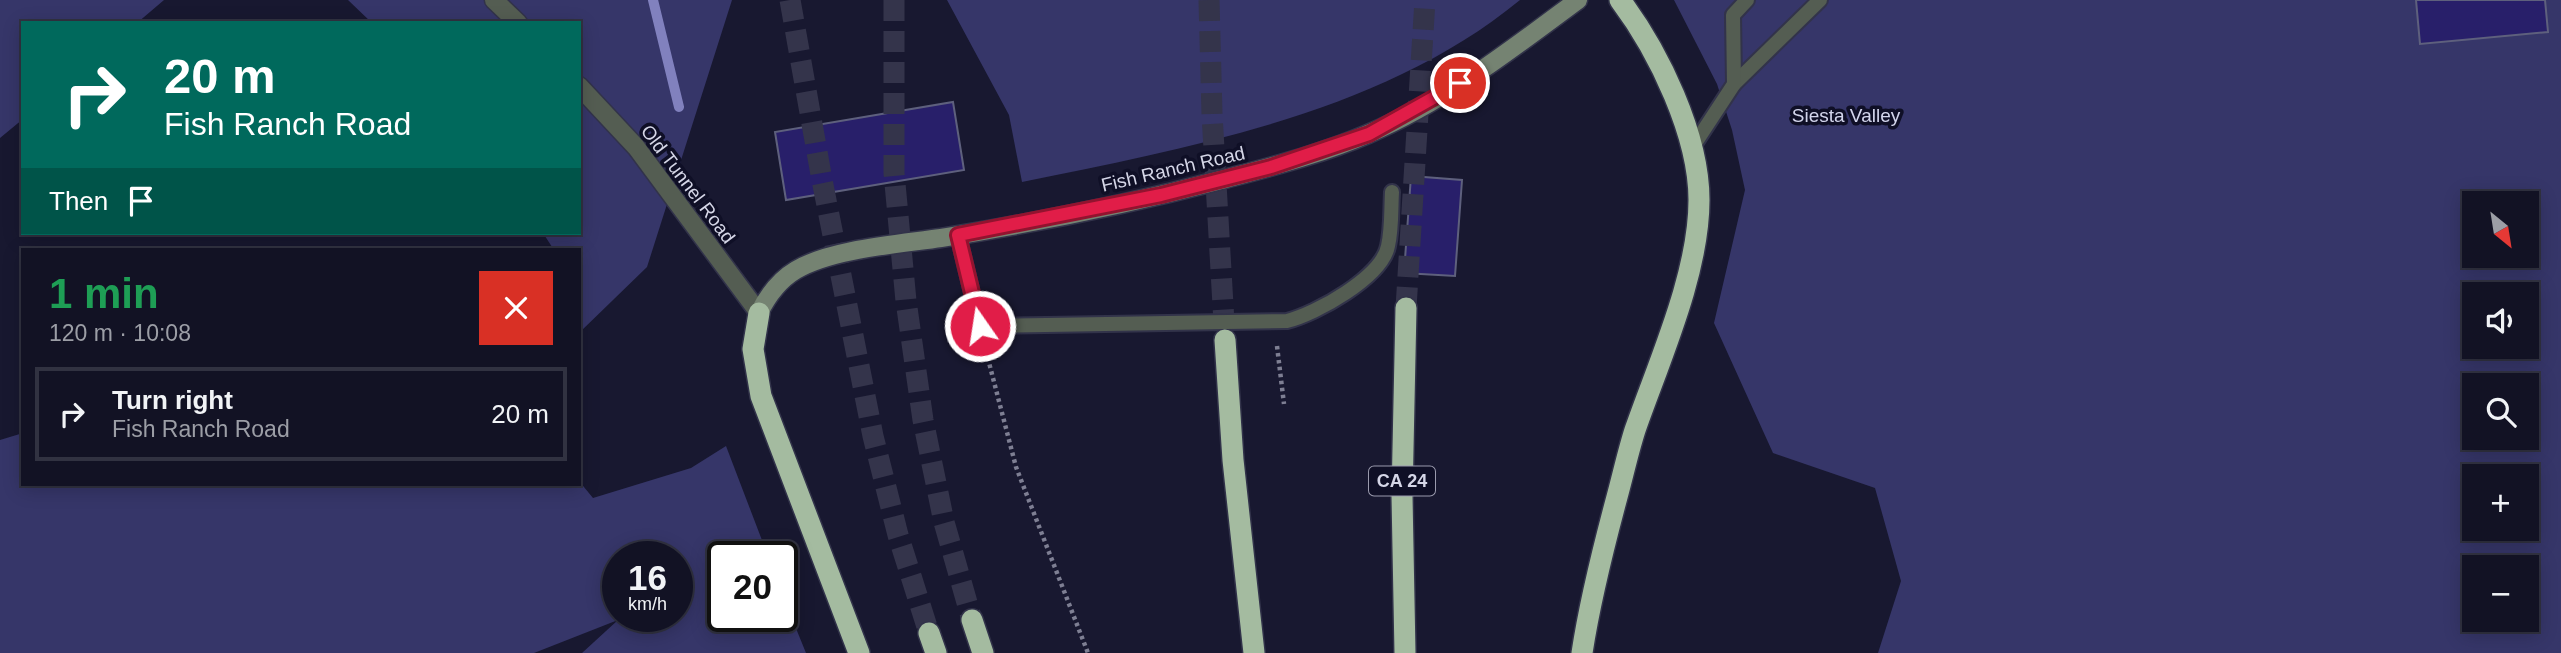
<!DOCTYPE html>
<meta charset="utf-8">
<style>
:root{--surface:#121224;--page:#1f2031;--text:#f1f3f6;--muted:#9c9ea6;--line:#313241}
body{margin:0;font-family:Helvetica,sans-serif;background:var(--page);color:var(--text);height:100vh;display:flex;flex-direction:column;font-size:26px;white-space:nowrap}
*{box-sizing:border-box;margin:0}
p{font-size:23px;color:var(--muted)}
.icon{flex:none;width:38px;height:38px;fill:none;stroke:currentColor;stroke-width:2;stroke-linecap:round;stroke-linejoin:round}
.map{position:relative;flex:1;overflow:hidden}
.panel{position:absolute;left:21px;top:248px;width:560px;height:238px;display:flex;flex-direction:column;background:var(--surface);border-radius:0px;box-shadow:0 4px 18px #0003,0 0 0 2px var(--line)}
.panel>*{flex:none}
.hud{position:absolute;left:21px;top:21px;width:560px;height:214px;border-radius:0px;box-shadow:0 4px 18px #0003,0 0 0 2px var(--line);background:#00695c;color:#fff;overflow:hidden}
.needle{width:46px;rotate:150deg}
.tools{position:absolute;left:2462px;top:191px;display:grid;gap:14px}
.tools a{display:grid;place-items:center;width:77px;height:77px;border-radius:0px;background:var(--surface);box-shadow:0 4px 18px #0003,0 0 0 2px var(--line);font-size:35px}
.speed{position:absolute;left:602px;top:541px;display:flex;gap:14px;font-size:35px;font-weight:700;text-align:center}
.speed>*{display:grid;place-content:center;width:91px;height:91px;border-radius:50%;background:var(--surface);box-shadow:0 4px 18px #0003,0 0 0 2px var(--line);line-height:1}
.speed small{font-size:18px;font-weight:400}
.speed .limit{border:4px solid #111;border-radius:10px;background:#fff;color:#111}
.pin{position:absolute;display:grid;place-items:center;width:60px;height:60px;color:#fff;margin:-30px;border:4px solid #fff;border-radius:50%;box-shadow:0 2px 7px #0007}
.me{position:absolute;width:77px;margin:-38px;rotate:347deg;stroke-linejoin:round;filter:drop-shadow(0 0 5px #0008)}
.turn{display:flex;align-items:center;gap:24px;height:147px;padding:0 28px;font-size:32px}
.turn .icon{width:91px;height:91px;stroke-width:2.5}
.turn b{display:block;font-size:49px;line-height:60px}
.then{display:flex;align-items:center;height:66px;padding:0 28px;background:#0003;gap:14px;font-size:26px}
.round{display:grid;place-items:center;flex:none;width:74px;height:74px;border-radius:0px;background:var(--page)}
.summary{display:flex;align-items:center;justify-content:space-between;height:119px;padding:0 28px}
h1{font-size:42px;font-weight:700;line-height:52px;color:#1e9e55}
ul{padding:0;list-style:none}
li{display:flex;align-items:center;gap:21px;height:94px;margin:0 14px 10px;padding:0 14px;border:4px solid var(--line);border-radius:0px}
li div{flex:1}
li b{display:block;font-size:26px}
li em{font-style:normal}
.map>svg:first-child{display:block}
.green{fill:#363669;fill-rule:evenodd}
.lines{fill:none;stroke-linecap:round;stroke-linejoin:round}
.stream{stroke:#8181be;stroke-width:10}
.building{fill:#281f6a;stroke:#5e607d;stroke-width:2}
.motorway-tunnel{stroke:#34344b;stroke-width:21;stroke-dasharray:21 10;stroke-linecap:butt}
.service-casing{stroke:#32334a;stroke-width:18}
.minor-casing{stroke:#32334a;stroke-width:21}
.secondary-casing{stroke:#32334a;stroke-width:21}
.motorway-casing{stroke:#32334a;stroke-width:24}
.path{stroke:#7e7f93;stroke-width:4.5;stroke-dasharray:3.5 3.5;stroke-linecap:butt}
.service{stroke:#545d52;stroke-width:14}
.minor{stroke:#545d52;stroke-width:18}
.secondary{stroke:#758372;stroke-width:18}
.motorway{stroke:#a4bba0;stroke-width:21}
.route-casing{stroke:#92132f;stroke-width:18}
.route{stroke:#e11d48;stroke-width:12}
.labels{text-anchor:middle;dominant-baseline:central;stroke-width:7;stroke-linejoin:round;paint-order:stroke}
.shield{fill:#0f0f26;stroke:#9a9aad;stroke-width:2}
.shield-label{font-size:18px;font-weight:bold;fill:#d5d6e7}
.park-label{font-size:19px;fill:#d3d5ec;stroke:#0f0f26}
.street-label{font-size:19px;fill:#d5d6e7;stroke:#0f0f26}
</style>
<div class="map">
<svg width="2561" height="653" viewBox="0 0 2561 653">
<rect width="100%" height="100%" fill="#181830"/>
<g class="green">
<path d="M 0,0 L 164,0 L 137,23 L 23,23 L 23,119 L 0,138 Z"/>
<path d="M 348,0 L 732,0 L 647,267 L 579,333 L 579,250 L 554,250 L 543,233 L 579,233 L 579,23 L 372,23 Z"/>
<path d="M 947,0 L 1520,0 C 1383,113 1191,147 1022,182 L 1009,115 Z"/>
<path d="M 1674,0 L 2561,0 L 2561,653 L 1878,653 L 1901,581 L 1875,488 L 1773,453 L 1714,323 L 1745,190 L 1732,130 L 1717,84 ZM 2474,203 L 2527,203 L 2527,256 L 2474,256 ZM 2474,294 L 2527,294 L 2527,346 L 2474,346 ZM 2474,385 L 2527,385 L 2527,438 L 2474,438 ZM 2474,476 L 2527,476 L 2527,528 L 2474,528 ZM 2474,567 L 2527,567 L 2527,620 L 2474,620 Z"/>
<path d="M 23,433 L 23,485 L 579,485 L 579,481 L 593,498 L 691,468 L 726,446 L 768,556 L 723,556 L 723,616 L 782,616 L 782,594 L 806,653 L 582,653 L 618,620 L 534,653 L 0,653 L 0,440 ZM 677,556 L 677,616 L 618,616 L 618,556 Z"/>
</g>
<g class="lines">
<path class="stream" d="M 653,0 L 679,107"/>
</g>
<g class="building">
<path d="M 2416,0 L 2545,0 L 2548,32 L 2420,44 Z"/>
<path d="M 953,102 L 964,170 L 786,200 L 775,132 Z"/>
<path d="M 1411,176 L 1462,180 L 1455,276 L 1404,273 Z"/>
</g>
<g class="lines">
<g class="motorway-tunnel">
<path d="M 790,0 L 822,180 L 873,436 L 898,535 L 929,633"/>
<path d="M 894,0 L 894,173 L 906,301 L 923,420 L 944,522 L 972,620"/>
<path d="M 1209,0 L 1212,114 L 1225,340"/>
<path d="M 1406,308 L 1425,0"/>
</g>
<g class="service-casing">
<g id="service">
<path d="M 1734,84 L 1820,0"/>
<path d="M 1692,148 L 1734,84 L 1733,15 L 1747,0"/>
<path d="M 958,235 L 980,326 L 1287,321 C 1316,314 1382,277 1388,246 C 1392,229 1391,209 1392,192"/>
</g>
</g>
<g class="minor-casing">
<g id="minor">
<path d="M 494,0 L 518,23"/>
<path d="M 579,86 L 636,147 L 759,313"/>
</g>
</g>
<g class="secondary-casing">
<path id="secondary" d="M 759,313 C 768,295 779,280 796,270 C 831,249 900,244 941,238 C 1035,223 1129,204 1221,180 C 1270,167 1322,154 1368,134 C 1444,102 1512,49 1578,0"/>
</g>
<g class="motorway-casing">
<g id="motorway">
<path d="M 759,313 L 753,349 L 761,396 L 859,653"/>
<path d="M 1225,340 L 1233,460 L 1254,653"/>
<path d="M 972,620 L 983,653"/>
<path d="M 929,633 L 936,653"/>
<path d="M 1405,653 L 1402,496 L 1406,308"/>
<path d="M 1582,653 C 1590,600 1603,549 1617,497 C 1623,475 1628,452 1635,430 C 1659,361 1699,274 1699,200 C 1699,135 1659,52 1620,0"/>
</g>
</g>
<g class="path">
<path d="M 1277,346 L 1284,404"/>
<path d="M 986,351 L 1016,467 L 1088,653"/>
</g>
<use href="#service" class="service"/>
<use href="#minor" class="minor"/>
<use href="#secondary" class="secondary"/>
<use href="#motorway" class="motorway"/>
</g>
<g class="lines">
<g class="route-casing">
<path id="route" d="M 980,326 L 958,235 L 1161,195 L 1271,167 L 1369,134 L 1460,83"/>
</g>
<use href="#route" class="route"/>
</g>
<g class="labels">
<rect class="shield" x="1369" y="466.5" width="66" height="29" rx="5"/>
<g class="shield-label">
<text x="1402" y="481">CA 24</text>
</g>
<g class="park-label">
<text x="1846" y="115">Siesta Valley</text>
</g>
<g class="street-label">
<text transform="translate(1173 169) rotate(-13)">Fish Ranch Road</text>
<text transform="translate(688 184) rotate(53)">Old Tunnel Road</text>
</g>
</g>
</svg>
<div class="tools">
<a><svg class="needle" viewBox="-14 -14 28 28"><path d="M0-13l5 13h-10z" fill="#e53935"/><path d="M0 13l5-13h-10z" fill="#9c9ea6"/></svg></a>
<a><svg class="icon" aria-label="sound" viewBox="0 0 24 24"><path d="M4 9h4l5-4v14l-5-4H4zM17 9q2 3 0 6"/></svg></a>
<a><svg class="icon" aria-label="search" viewBox="0 0 24 24"><circle cx="10" cy="10" r="6"/><path d="M15 15l6 6"/></svg></a>
<a>+</a>
<a>−</a>
</div>
<div class="speed"><div>16<small>km/h</small></div><div class="limit">20</div></div>
<div class="pin" style="left:1460px;top:83px;background:#d93025"><svg class="icon" aria-label="arrive" viewBox="0 0 24 24"><path d="M6 21V4h12l-3 4 3 4H6"/></svg></div>
<svg class="me" style="left:980px;top:326px" viewBox="-20 -20 40 40"><circle r="17" fill="#e11d48" stroke="#fff" stroke-width="3"/><path d="M0-11L8 9 0 5-8 9z" fill="#fff"/></svg>
<div class="hud">
<div class="turn"><svg class="icon" aria-label="right" viewBox="0 0 24 24"><path d="M7 20v-9h11M14 6l5 5-5 5"/></svg><div><b>20 m</b>Fish Ranch Road</div></div>
<div class="then">Then<svg class="icon" aria-label="arrive" viewBox="0 0 24 24"><path d="M6 21V4h12l-3 4 3 4H6"/></svg></div>
</div>
<section class="panel">
<div class="summary"><div><h1>1 min</h1><p>120 m · 10:08</p></div><a class="round" style="background:#d93025;color:#fff"><svg class="icon" aria-label="close" viewBox="0 0 24 24"><path d="M6 6l12 12M18 6L6 18"/></svg></a></div>
<ul>
<li><svg class="icon" aria-label="right" viewBox="0 0 24 24"><path d="M7 20v-9h11M14 6l5 5-5 5"/></svg><div><b>Turn right</b><p>Fish Ranch Road</p></div><em>20 m</em></li>
</ul>
</section>
</div>
